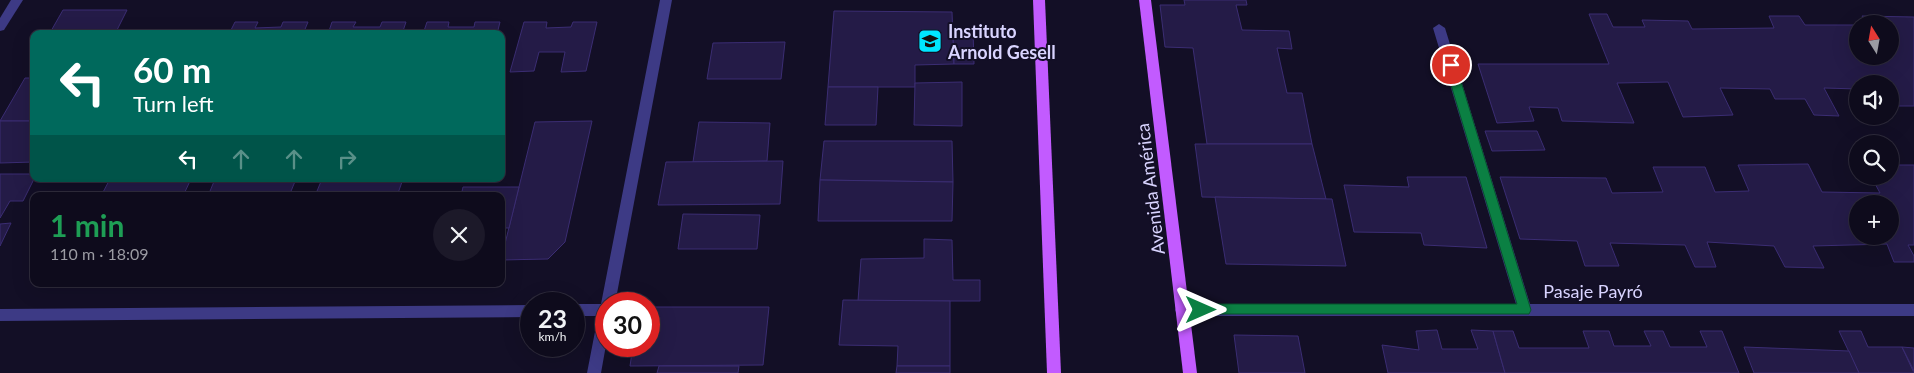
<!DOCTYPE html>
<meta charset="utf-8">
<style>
:root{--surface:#0e0b1c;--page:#1c1929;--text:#f1f3f6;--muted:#9b9ba3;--line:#2e2b3b}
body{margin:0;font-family:Lato,sans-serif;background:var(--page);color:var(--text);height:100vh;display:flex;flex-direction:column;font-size:19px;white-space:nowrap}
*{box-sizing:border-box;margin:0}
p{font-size:16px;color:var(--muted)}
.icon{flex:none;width:28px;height:28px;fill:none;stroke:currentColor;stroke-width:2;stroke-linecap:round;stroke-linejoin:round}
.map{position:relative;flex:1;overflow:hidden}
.sheet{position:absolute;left:30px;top:192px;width:475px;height:95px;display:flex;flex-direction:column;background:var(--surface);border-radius:10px;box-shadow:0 5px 20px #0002,0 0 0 1px var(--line)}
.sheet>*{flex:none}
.guide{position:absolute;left:30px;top:30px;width:475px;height:152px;border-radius:10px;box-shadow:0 5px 20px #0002,0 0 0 1px var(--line);background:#00695c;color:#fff;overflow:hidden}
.needle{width:32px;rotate:349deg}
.buttons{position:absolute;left:1849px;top:15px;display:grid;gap:10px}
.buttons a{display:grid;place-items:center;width:50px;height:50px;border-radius:50%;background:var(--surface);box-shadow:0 5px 20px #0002,0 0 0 1px var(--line);font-size:25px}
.speed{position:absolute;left:520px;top:292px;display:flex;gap:10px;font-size:25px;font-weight:700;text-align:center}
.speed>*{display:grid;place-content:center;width:65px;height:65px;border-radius:50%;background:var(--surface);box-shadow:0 5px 20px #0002,0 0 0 1px var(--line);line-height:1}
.speed small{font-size:12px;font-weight:400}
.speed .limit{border:8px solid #d22;background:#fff;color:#111}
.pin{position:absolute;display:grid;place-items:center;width:42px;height:42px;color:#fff;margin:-21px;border:2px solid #fff;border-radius:50%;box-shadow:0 1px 5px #0007}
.me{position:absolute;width:55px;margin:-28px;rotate:90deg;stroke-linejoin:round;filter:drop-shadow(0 0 4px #0008)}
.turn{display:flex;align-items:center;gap:18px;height:105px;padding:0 20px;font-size:22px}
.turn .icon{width:65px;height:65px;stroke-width:2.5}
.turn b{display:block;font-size:35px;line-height:42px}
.lanes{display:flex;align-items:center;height:48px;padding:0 20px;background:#0003;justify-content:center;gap:25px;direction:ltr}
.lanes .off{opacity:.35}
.round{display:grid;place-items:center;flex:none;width:52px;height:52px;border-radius:26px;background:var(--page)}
.head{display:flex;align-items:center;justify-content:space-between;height:85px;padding:0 20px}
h1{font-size:30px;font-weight:700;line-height:38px;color:#1e9e55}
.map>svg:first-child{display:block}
.building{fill:#241b47;stroke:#3b2d73;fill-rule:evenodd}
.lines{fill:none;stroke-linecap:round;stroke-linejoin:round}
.minor{fill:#3d3a85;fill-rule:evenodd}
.major{fill:#c25bff;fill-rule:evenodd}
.route{fill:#0b8043;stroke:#07532c}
.labels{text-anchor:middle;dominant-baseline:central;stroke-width:4;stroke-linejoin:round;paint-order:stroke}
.poi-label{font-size:18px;font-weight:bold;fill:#d9d4ff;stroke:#130f26;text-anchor:start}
.street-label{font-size:18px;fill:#d9d4ff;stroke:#130f26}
</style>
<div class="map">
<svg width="1914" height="373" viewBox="0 0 1914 373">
<rect width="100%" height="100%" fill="#130f26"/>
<g class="building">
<path d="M 1184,0 L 1246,0 L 1247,5 L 1236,5 L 1242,30 L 1289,31 L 1292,49 L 1277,48 L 1287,93 L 1302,93 L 1312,144 L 1207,144 L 1193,48 L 1165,47 L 1160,5 L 1185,5 Z"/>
<path d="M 63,10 L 127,10 L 116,32 L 65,34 L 67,31 L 51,31 Z"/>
<path d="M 834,11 L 952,12 L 954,64 L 915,65 L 915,87 L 828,87 Z"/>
<path d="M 1589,14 L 1607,14 L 1613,27 L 1645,27 L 1642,20 L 1688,21 L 1692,29 L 1774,28 L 1769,16 L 1799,16 L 1805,25 L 1858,25 L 1858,56 L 1890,56 L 1890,24 L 1867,24 L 1862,16 L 1914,17 L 1914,106 L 1890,106 L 1890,84 L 1858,84 L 1858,89 L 1824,88 L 1839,116 L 1814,115 L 1805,99 L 1775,99 L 1770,89 L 1720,88 L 1733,115 L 1683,117 L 1668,82 L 1617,83 L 1634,123 L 1562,121 L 1558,108 L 1529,107 L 1534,121 L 1497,123 L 1478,64 L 1609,64 Z"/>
<path d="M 235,22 L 258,22 L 255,28 L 281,27 L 283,22 L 308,22 L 303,34 L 229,34 Z"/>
<path d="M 332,22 L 356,22 L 353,27 L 380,27 L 382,22 L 406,22 L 402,34 L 328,34 Z"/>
<path d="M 427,22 L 449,22 L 448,27 L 474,27 L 475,22 L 500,22 L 497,34 L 423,34 Z"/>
<path d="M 524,22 L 547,22 L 546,28 L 571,27 L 573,22 L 597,22 L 586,71 L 561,72 L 565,52 L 539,52 L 534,71 L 510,72 Z"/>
<path d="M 953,30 L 973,30 L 974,64 L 954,64 Z"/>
<path d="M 785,42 L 781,79 L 707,79 L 713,43 Z"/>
<path d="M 25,78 L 34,78 L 34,121 L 0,121 Z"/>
<path d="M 962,82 L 962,126 L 914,125 L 915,83 Z"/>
<path d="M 828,87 L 878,87 L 876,125 L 825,125 Z"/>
<path d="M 0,121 L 34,121 L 34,162 L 0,163 Z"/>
<path d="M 592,121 L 565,242 L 548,259 L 501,260 L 535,122 Z"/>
<path d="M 699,122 L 770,123 L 767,161 L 693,162 Z"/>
<path d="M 1485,131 L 1537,131 L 1545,150 L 1492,151 Z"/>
<path d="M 824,141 L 952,141 L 953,182 L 820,180 Z"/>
<path d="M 1195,144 L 1312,144 L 1326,199 L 1202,197 Z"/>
<path d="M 783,161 L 780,204 L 658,205 L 666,162 Z"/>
<path d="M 1808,164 L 1822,192 L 1880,193 L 1871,176 L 1890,176 L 1890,165 L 1914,165 L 1914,245 L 1908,245 L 1914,256 L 1914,262 L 1894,262 L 1887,244 L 1813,246 L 1824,268 L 1785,267 L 1774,246 L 1707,242 L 1716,267 L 1695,267 L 1685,245 L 1610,243 L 1619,266 L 1585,266 L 1577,241 L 1520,239 L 1500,177 L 1606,178 L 1612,193 L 1663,192 L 1653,167 L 1705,167 L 1715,192 L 1749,191 L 1738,165 ZM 1858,204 L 1890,204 L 1890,236 L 1858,236 Z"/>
<path d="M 0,174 L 34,174 L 34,179 L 23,201 L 10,201 L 0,218 Z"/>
<path d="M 1407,177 L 1466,177 L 1487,248 L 1424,245 L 1421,233 L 1354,232 L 1344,185 L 1409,187 Z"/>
<path d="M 110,179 L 191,179 L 183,196 L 101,196 Z"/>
<path d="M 215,179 L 296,179 L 289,196 L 208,196 Z"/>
<path d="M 322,179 L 403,179 L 397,196 L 315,196 Z"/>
<path d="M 820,180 L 953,182 L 952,221 L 818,221 Z"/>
<path d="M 463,187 L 519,187 L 509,228 L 501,228 L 501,196 L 461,196 Z"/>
<path d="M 1215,197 L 1332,199 L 1346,266 L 1226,264 Z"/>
<path d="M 683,214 L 760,215 L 757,249 L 678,249 Z"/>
<path d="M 11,223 L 0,246 L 0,224 Z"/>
<path d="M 924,239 L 952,240 L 953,280 L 980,280 L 980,301 L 858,301 L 861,259 L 924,258 Z"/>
<path d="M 843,300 L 950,301 L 950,366 L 897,366 L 898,346 L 839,345 Z"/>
<path d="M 649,307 L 769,307 L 763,365 L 630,366 L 633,346 L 649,346 Z"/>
<path d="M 1437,330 L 1442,349 L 1478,349 L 1471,330 L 1493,331 L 1505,373 L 1388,373 L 1382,345 L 1419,350 L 1416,331 Z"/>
<path d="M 1493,331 L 1513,331 L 1519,348 L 1589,348 L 1583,331 L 1609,331 L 1614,346 L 1651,346 L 1644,331 L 1663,331 L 1670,347 L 1707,347 L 1700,331 L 1722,331 L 1739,373 L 1505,373 Z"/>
<path d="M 1839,331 L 1861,331 L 1868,347 L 1902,347 L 1914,373 L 1859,373 Z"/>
<path d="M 1234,335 L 1298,336 L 1305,373 L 1239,373 Z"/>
<path d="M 1744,347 L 1849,351 L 1859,373 L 1754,373 Z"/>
<path d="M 1902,347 L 1914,348 L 1914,371 Z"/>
<path d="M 659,366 L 739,366 L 738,373 L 657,373 Z"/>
<path d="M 897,366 L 950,366 L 950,373 L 896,373 Z"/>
</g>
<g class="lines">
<g class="minor">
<path d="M 11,0 L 23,0 L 4,30 L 0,31 L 0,18 Z"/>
<path d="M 660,0 L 672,0 L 615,304 L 606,304 L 606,345 L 601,373 L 587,373 L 598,316 L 574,316 L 574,304 L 601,304 Z"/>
<path d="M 1439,24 L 1445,28 L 1530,304 L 1914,304 L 1914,316 L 1182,316 L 1177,314 L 1175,310 L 1177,306 L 1182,304 L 1516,304 L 1433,28 Z"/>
<path d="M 531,305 L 531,317 L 0,321 L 0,309 Z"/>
</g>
<g class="major">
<path d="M 1033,0 L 1045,0 L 1061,373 L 1047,373 Z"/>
<path d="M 1139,0 L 1151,0 L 1197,373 L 1183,373 Z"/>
</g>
</g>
<path class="route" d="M 1451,61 L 1456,65 L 1531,310 L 1529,314 L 1197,314 L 1195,310 L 1197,306 L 1201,304 L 1517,304 L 1445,65 Z"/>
<defs>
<g id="school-square" transform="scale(1.25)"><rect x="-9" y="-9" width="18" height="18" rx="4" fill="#00e5ff" stroke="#130f26"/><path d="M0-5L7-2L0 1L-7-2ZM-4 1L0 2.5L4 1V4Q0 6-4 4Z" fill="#111"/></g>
</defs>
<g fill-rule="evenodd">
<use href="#school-square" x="930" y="41"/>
</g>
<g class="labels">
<g class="poi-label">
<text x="948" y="31">Instituto<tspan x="948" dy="21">Arnold Gesell</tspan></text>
</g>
<g class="street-label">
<text transform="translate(1150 189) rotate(-97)">Avenida América</text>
<text x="1593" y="291">Pasaje Payró</text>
</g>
</g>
</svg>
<div class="buttons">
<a><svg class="needle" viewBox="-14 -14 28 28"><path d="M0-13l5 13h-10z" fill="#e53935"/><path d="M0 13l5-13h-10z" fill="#9b9ba3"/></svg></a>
<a><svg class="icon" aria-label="sound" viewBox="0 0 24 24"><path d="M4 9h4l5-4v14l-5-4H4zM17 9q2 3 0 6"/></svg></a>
<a><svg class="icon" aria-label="search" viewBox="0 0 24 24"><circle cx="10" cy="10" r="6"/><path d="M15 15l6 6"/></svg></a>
<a>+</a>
</div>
<div class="speed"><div>23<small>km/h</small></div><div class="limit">30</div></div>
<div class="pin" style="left:1451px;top:65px;background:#d93025"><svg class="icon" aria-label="arrive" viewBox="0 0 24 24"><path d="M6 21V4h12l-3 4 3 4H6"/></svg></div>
<svg class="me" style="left:1201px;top:310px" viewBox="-20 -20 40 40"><path d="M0-17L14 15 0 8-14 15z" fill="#0b8043" stroke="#fff" stroke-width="4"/></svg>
<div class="guide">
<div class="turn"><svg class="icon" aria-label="left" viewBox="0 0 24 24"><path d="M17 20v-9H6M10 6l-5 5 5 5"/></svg><div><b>60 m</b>Turn left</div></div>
<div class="lanes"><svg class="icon" aria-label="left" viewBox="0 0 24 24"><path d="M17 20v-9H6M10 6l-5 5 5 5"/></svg><svg class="icon off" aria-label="ahead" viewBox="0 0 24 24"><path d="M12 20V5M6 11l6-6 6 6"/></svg><svg class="icon off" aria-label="ahead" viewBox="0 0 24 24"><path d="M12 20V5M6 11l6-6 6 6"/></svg><svg class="icon off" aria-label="right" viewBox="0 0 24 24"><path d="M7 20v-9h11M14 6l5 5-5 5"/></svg></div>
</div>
<section class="sheet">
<div class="head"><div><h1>1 min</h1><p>110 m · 18:09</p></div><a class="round"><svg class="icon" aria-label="close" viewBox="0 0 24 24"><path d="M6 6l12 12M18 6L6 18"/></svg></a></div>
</section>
</div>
